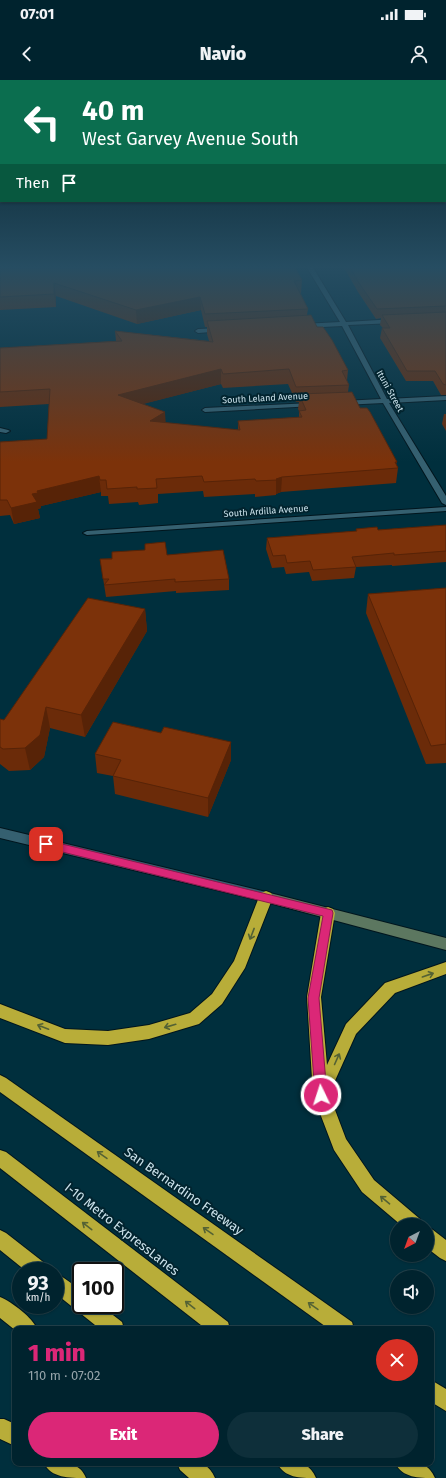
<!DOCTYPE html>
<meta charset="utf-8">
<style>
:root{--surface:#00232e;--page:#0e2f3a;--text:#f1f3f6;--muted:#95a4aa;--line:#22404a;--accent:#db2777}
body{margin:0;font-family:"Fira Sans",sans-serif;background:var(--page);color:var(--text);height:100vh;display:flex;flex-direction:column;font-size:15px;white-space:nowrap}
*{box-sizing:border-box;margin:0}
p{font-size:13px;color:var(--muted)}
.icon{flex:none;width:22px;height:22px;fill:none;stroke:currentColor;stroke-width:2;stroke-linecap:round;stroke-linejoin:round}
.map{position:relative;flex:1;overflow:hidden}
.side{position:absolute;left:12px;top:1246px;width:422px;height:140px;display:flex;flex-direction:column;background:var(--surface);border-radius:8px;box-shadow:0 1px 3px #0004,0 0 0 1px var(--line)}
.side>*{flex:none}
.guide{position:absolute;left:0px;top:0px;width:446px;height:122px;box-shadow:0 1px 3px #0004,0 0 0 1px var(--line);background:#0b6e4f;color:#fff;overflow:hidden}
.needle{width:26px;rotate:221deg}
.tools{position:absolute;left:390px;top:1138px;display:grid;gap:8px}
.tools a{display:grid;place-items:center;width:44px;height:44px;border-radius:50%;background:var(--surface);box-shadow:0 1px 3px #0004,0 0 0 1px var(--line);font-size:20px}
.speed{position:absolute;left:12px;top:1182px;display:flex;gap:8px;font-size:20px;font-weight:700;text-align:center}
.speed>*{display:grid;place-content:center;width:52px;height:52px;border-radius:50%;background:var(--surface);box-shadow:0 1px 3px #0004,0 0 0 1px var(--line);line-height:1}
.speed small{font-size:10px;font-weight:400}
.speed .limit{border:2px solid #111;border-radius:6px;background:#fff;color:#111}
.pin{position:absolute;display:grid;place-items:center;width:34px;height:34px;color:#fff;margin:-17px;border-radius:8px;box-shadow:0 2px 6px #0006}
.me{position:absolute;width:44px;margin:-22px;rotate:356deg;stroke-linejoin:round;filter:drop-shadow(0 0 3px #0008)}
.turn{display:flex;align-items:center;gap:14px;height:84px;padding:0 16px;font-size:18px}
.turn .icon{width:52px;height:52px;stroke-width:2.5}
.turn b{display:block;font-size:28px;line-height:34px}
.then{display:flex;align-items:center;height:38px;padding:0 16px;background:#0003;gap:8px;font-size:15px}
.round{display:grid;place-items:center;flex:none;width:42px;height:42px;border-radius:21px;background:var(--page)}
.summary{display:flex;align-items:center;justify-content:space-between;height:68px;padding:0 16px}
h1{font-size:24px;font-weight:800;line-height:30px;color:var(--accent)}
.action{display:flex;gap:8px;margin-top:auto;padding:8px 16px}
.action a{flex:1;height:46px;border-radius:24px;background:var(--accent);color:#fff;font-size:16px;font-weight:800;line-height:46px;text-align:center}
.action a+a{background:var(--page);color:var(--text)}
.status{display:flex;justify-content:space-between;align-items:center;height:28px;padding:0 20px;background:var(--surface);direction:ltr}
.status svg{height:11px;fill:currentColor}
header{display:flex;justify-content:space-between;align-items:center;height:52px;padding:0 16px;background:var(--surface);font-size:18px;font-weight:800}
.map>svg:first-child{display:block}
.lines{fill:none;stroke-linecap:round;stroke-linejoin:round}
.minor-casing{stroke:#01151d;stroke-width:2}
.tertiary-casing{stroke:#01151d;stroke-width:2}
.secondary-casing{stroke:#01151d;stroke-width:2}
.motorway-casing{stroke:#01151d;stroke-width:2}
.minor{fill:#356070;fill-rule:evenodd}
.tertiary{fill:#356070;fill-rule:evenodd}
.secondary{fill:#5c7760;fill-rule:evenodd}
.motorway{fill:#b8ad39;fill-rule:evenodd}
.wall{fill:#6b2b09;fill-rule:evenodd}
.shaded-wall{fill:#572307}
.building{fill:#7c320a;stroke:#572307}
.oneway{stroke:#546234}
.route{fill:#db2777;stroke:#8e194d}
.labels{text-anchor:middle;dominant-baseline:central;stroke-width:4;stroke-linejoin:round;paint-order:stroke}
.far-street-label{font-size:9px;fill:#cce3ec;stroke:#02242f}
.near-street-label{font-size:13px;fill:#cce3ec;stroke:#02242f}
</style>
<div class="status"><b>07:01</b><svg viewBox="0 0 49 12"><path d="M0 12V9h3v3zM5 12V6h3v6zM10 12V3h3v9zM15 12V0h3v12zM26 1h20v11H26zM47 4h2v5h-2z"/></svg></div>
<header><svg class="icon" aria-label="back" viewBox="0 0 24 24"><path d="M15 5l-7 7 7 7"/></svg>Navio<svg class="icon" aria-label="person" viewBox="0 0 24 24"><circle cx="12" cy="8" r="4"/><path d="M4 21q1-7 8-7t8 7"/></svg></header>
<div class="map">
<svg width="446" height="1398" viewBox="0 0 446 1398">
<rect width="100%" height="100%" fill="#002f3d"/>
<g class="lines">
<g class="minor-casing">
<g id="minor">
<path d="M 306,186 L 312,186 L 346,242 L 395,239 L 398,241 L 395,243 L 348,245 L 387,319 L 446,316 L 446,320 L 389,323 L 446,416 L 446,425 L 442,423 L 383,323 L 343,325 L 340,323 L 343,321 L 381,319 L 342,246 L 303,248 L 300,246 L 303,244 L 340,242 Z"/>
<path d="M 222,248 L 224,249 L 224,251 L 198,253 L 195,251 L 198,249 Z"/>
<path d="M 312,323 L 314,324 L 314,326 L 205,332 L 202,330 L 205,328 Z"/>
<path d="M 0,348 L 8,350 L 10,351 L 6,353 L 0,352 Z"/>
<path d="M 446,427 L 446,431 L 87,455 L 83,453 L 87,451 Z"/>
</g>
</g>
<g class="tertiary-casing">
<path id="tertiary" d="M 0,748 L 266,812 L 270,813 L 272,817 L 270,821 L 266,822 L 0,758 Z"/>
</g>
<g class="secondary-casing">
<path id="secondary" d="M 266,812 L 446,858 L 446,870 L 262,821 L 260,817 L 262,813 Z"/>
</g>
<g class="motorway-casing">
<g id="motorway">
<path d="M 266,811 L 271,813 L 273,817 L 245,888 L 222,924 L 199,944 L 149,959 L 108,965 L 65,963 L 0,938 L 0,924 L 65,949 L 108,951 L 149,945 L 190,933 L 212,914 L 234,881 L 259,817 L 261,813 Z"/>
<path d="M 328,827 L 333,829 L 335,833 L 321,917 L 327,985 L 346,944 L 385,903 L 446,882 L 446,894 L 395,913 L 356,954 L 329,1014 L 346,1059 L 374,1100 L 420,1139 L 423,1145 L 401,1145 L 362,1112 L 334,1070 L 313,1015 L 307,917 L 321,833 L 323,829 Z"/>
<path d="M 0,995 L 6,998 L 352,1242 L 354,1249 L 329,1249 L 0,1012 Z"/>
<path d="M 0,1070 L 6,1072 L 228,1242 L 230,1249 L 206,1249 L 0,1088 Z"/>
<path d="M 427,1147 L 433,1150 L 446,1160 L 446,1181 L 440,1178 L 427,1168 Z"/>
<path d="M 0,1150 L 6,1153 L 47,1185 L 50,1191 L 26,1191 L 0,1170 Z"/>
<path d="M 55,1193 L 61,1196 L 81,1210 L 81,1225 L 100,1225 L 122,1242 L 124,1249 L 100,1249 L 55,1213 Z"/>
<path d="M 0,1217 C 12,1222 33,1238 37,1249 L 15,1249 L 15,1250 L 0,1238 Z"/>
<path d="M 431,1300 L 446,1309 L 446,1331 L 431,1322 Z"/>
<path d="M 0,1339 L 4,1339 L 15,1344 L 15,1366 L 0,1359 Z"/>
<path d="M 44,1383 C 61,1383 79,1380 86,1398 C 69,1398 51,1398 44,1383 Z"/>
<path d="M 177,1383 C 194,1383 207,1379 215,1398 L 189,1398 L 180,1390 Z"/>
<path d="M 277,1383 C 294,1383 308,1379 316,1398 C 299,1398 285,1398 277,1383 Z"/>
<path d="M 395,1383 C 412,1383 427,1379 435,1398 C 418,1398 403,1398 395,1383 Z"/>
</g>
</g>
<use href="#minor" class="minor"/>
<use href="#tertiary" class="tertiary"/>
<use href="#secondary" class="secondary"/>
<use href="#motorway" class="motorway"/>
</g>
<g class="wall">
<path d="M 0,186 L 294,186 L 302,200 L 301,213 L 300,213 L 308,229 L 307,235 L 317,247 L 348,290 L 347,301 L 349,305 L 348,312 L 360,328 L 397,382 L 396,384 L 398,388 L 396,403 L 281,412 L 276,414 L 276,415 L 255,417 L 255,414 L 204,417 L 203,411 L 158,414 L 158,423 L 139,425 L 138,422 L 109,424 L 108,416 L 101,416 L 101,412 L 41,426 L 41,428 L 38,429 L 40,438 L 14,444 L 10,435 L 0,436 L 0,362 L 47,359 L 49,324 L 0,327 L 0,268 L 116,261 L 115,251 L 209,261 L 207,254 L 207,247 L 205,247 L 201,230 L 137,244 L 56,216 L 56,227 L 0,230 ZM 221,304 L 223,308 L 288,304 L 296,322 L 299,322 L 298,329 L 299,331 L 299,337 L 238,341 L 238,350 L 166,343 L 142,324 Z"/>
<path d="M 343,186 L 446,186 L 446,315 L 441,315 L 433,301 L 406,301 L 380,258 L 382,248 L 383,248 L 380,245 L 381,238 L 376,239 L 358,212 Z"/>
<path d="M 444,334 L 446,334 L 446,351 L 442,344 Z"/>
<path d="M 446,445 L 446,482 L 392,486 L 392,485 L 356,487 L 354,498 L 312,501 L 309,492 L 286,494 L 284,487 L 272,488 L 266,469 L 267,458 L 356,451 L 356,449 L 378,450 Z"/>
<path d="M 167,475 L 229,499 L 229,510 L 176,513 L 176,511 L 106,517 L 100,479 Z"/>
<path d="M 446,508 L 446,683 L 426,684 L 366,533 L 368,514 Z"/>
<path d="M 145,529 L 147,551 L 85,657 L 50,648 L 44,677 L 30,690 L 9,691 L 0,684 L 0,639 L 4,640 Z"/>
<path d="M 95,674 L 231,680 L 208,737 L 115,714 L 113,696 L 97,693 Z"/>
</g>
<g class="shaded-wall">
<path d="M 54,203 L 56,216 L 56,227 L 54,214 Z"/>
<path d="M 200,217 L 201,230 L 137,244 L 136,230 Z"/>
<path d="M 221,289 L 221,304 L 120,330 L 118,315 Z"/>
<path d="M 165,332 L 166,347 L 150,341 Z"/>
<path d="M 99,396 L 101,412 L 41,426 L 41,428 L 38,429 L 40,438 L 14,444 L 11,428 L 37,411 Z"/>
<path d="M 282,397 L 281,412 L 276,414 L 276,399 Z"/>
<path d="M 145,529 L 147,551 L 85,657 L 81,635 Z"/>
<path d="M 46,627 L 50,648 L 44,677 L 30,690 L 25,668 Z"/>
<path d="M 231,662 L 231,680 L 208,737 L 208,718 Z"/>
</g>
<g class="building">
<path d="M 60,186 L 294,186 L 302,200 L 294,201 L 308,229 L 205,234 L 200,217 L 136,230 L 54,203 L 54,214 L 0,217 L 0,189 Z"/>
<path d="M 349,186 L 446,186 L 446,226 L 377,229 L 359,203 Z"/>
<path d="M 446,232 L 446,305 L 443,304 L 435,291 L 407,291 L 382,248 L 390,248 L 382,235 Z"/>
<path d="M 311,235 L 317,247 L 323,247 L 332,260 L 348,290 L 342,291 L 349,305 L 296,307 L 289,289 L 223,294 L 221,289 L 118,315 L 165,332 L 150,341 L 240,350 L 238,341 L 302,337 L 299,331 L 306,330 L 299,314 L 352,312 L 360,328 L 367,328 L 370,332 L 397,382 L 395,382 L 398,388 L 282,397 L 276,399 L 277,400 L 256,401 L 255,399 L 204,402 L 202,396 L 156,399 L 157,408 L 137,409 L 137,407 L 107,409 L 106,400 L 100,400 L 99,396 L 37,411 L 38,413 L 32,414 L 37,422 L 11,428 L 7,420 L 0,420 L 0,362 L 47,359 L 50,309 L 0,312 L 0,268 L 122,261 L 115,251 L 213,262 L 207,241 Z"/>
<path d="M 446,445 L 446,471 L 394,475 L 394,473 L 352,477 L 356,487 L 313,490 L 310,481 L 287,483 L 285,475 L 273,476 L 267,458 L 357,451 L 356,449 L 377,447 L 378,450 Z"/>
<path d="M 165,462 L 167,475 L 223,470 L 229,499 L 175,502 L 175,499 L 104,505 L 109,499 L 103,499 L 100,479 L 112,479 L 112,472 L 145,470 L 145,464 Z"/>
<path d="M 446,508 L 446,664 L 431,666 L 368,514 Z"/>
<path d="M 88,518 L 145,529 L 81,635 L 46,627 L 40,655 L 25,668 L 3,669 L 0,667 L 0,639 L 4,640 Z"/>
<path d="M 113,642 L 161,653 L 164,647 L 231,662 L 208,718 L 113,696 L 121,680 L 95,674 Z"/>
</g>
<defs><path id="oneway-shaft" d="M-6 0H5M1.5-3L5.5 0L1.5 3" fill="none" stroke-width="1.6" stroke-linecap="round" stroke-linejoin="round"/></defs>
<g class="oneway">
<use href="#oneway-shaft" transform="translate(252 854) rotate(111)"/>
<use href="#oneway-shaft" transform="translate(428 895) rotate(-19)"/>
<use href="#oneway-shaft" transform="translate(170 946) rotate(164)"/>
<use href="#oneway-shaft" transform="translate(43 947) rotate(-159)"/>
<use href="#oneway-shaft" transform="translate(337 979) rotate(-66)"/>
<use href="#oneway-shaft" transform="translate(102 1075) rotate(-145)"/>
<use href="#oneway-shaft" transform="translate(385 1120) rotate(-140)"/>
<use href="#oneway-shaft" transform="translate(87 1146) rotate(-142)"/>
<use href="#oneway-shaft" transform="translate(208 1151) rotate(-145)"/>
<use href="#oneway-shaft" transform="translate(190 1225) rotate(-142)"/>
<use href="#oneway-shaft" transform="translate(313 1226) rotate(-145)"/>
</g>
<linearGradient id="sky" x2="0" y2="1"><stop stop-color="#001a22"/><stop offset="0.49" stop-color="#264d62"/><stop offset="1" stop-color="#264d62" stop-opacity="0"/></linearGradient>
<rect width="446" height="382" fill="url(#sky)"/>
<path class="route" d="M 46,760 L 332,830 L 333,833 L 319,918 L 327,1015 L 325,1019 L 321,1021 L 317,1019 L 315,1015 L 308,918 L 323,836 L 46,768 L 42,767 L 41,764 L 42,761 Z"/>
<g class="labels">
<g class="far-street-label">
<text transform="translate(390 311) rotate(61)">Ituni Street</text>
<text transform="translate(265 318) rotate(-3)">South Leland Avenue</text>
<text transform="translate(266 431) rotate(-4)">South Ardilla Avenue</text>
</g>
<g class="near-street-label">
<text transform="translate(184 1111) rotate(35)">San Bernardino Freeway</text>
<text transform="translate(122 1149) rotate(38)">I-10 Metro ExpressLanes</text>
</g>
</g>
</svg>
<div class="tools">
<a><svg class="needle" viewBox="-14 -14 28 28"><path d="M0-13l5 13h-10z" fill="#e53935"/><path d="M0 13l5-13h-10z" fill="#95a4aa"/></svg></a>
<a><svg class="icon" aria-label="sound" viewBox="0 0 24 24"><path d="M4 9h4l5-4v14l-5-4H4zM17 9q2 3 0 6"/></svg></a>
</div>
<div class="speed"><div>93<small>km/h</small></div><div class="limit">100</div></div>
<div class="pin" style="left:46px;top:764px;background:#d93025"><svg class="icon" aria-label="arrive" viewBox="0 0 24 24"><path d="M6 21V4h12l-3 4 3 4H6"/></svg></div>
<svg class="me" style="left:321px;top:1015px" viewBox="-20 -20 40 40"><circle r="17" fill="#db2777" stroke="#fff" stroke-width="3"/><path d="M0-11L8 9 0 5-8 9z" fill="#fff"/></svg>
<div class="guide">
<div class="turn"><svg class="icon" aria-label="left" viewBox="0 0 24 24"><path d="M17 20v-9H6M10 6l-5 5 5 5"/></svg><div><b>40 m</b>West Garvey Avenue South</div></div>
<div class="then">Then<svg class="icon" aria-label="arrive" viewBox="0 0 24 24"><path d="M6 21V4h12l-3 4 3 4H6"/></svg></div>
</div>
<section class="side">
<div class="summary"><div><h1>1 min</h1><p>110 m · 07:02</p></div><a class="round" style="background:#d93025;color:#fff"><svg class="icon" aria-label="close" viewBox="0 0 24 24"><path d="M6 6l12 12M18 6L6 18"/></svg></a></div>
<div class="action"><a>Exit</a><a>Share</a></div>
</section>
</div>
